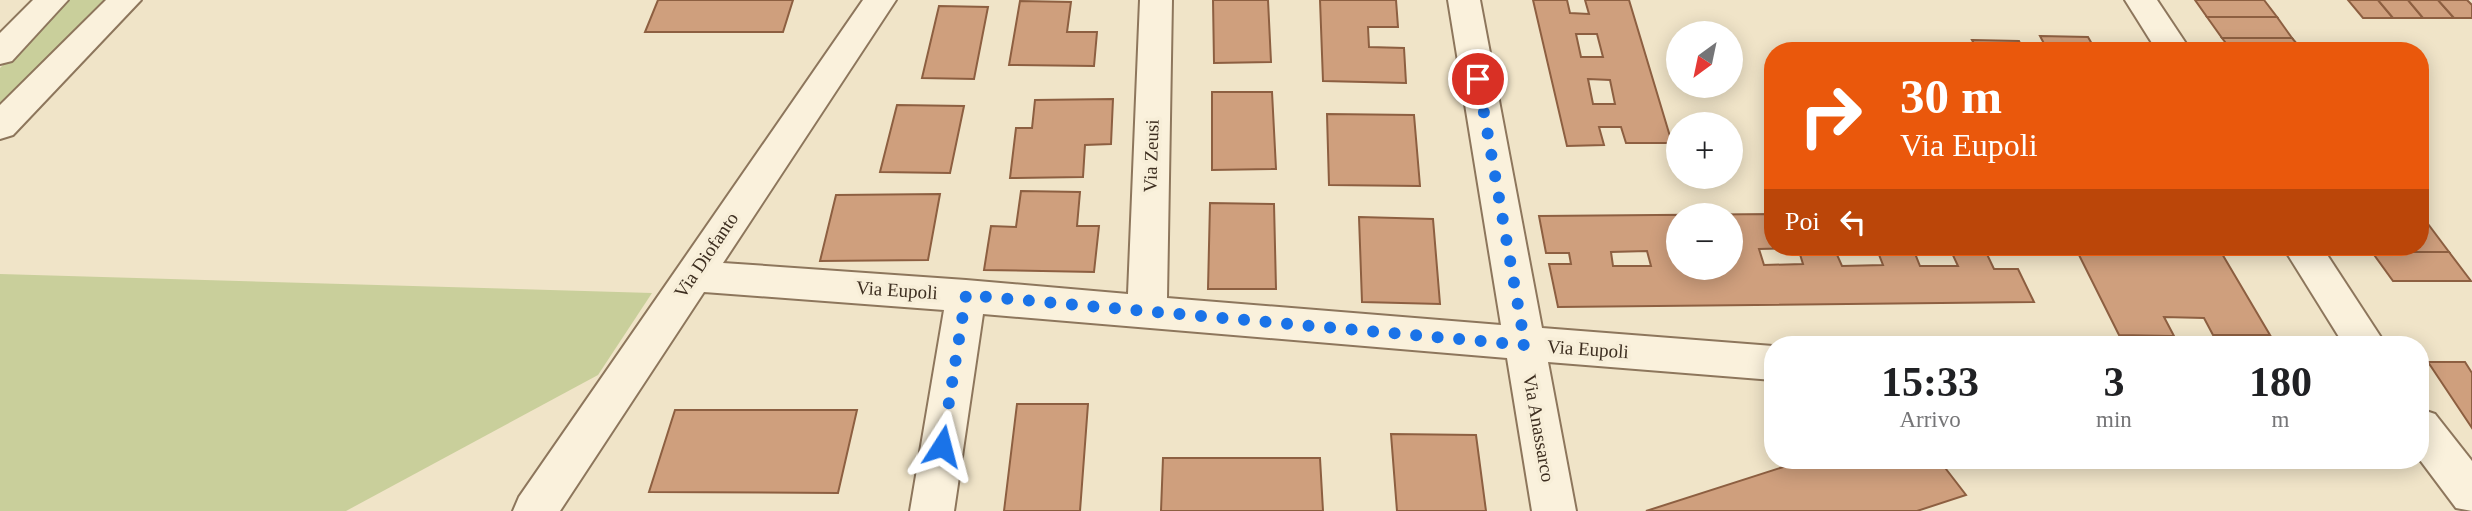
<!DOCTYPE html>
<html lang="it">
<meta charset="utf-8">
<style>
:root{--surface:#fff;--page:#f6f6f6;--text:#202124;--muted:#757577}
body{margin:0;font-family:"Times New Roman",serif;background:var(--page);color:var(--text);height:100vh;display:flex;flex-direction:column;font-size:26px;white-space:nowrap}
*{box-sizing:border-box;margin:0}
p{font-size:23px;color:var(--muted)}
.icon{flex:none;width:38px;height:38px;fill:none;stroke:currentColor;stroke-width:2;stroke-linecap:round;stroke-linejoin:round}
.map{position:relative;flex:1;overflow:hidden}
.panel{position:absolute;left:1764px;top:336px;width:665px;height:133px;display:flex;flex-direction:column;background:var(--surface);border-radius:28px;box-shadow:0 4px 18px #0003}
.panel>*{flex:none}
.top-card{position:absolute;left:1764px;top:42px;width:665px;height:214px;border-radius:28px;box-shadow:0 4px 18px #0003;background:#ea580c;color:#fff;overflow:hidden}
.needle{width:46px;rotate:213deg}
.controls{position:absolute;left:1666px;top:21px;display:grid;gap:14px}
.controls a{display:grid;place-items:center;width:77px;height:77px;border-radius:50%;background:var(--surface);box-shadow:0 4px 18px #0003;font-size:35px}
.pin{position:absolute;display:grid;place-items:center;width:60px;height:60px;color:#fff;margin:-30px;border:4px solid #fff;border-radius:50%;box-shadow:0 2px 7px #0007}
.me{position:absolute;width:77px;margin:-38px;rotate:9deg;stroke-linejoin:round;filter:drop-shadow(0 0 5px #0008)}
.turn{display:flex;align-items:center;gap:24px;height:147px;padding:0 21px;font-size:32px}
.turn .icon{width:91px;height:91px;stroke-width:2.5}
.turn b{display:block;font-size:49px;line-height:60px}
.then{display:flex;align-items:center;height:66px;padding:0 21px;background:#0003;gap:14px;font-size:26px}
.eta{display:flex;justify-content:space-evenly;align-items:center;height:119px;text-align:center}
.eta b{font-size:42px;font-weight:700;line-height:49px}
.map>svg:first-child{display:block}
.green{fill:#c9cf9b}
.building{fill:#cf9f7d;stroke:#8d5f41;stroke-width:2;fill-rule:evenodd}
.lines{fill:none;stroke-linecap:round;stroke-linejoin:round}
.minor-casing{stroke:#8d765c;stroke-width:4}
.minor{fill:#faf1dc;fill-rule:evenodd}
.route{stroke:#1a73e8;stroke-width:12;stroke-dasharray:0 21.6}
.labels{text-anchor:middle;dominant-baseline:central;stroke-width:7;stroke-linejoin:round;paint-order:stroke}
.street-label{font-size:19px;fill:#3d2e20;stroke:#f7eed8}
</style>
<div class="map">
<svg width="2472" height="511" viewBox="0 0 2472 511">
<rect width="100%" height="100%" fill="#f0e4c8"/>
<g class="green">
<path d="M 67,0 L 112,0 L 0,104 L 0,68 Z"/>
<path d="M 0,274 L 652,293 L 598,375 L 346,511 L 0,511 Z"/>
</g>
<g class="building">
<path d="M 658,0 L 793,0 L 783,32 L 645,32 Z"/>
<path d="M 1213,0 L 1268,0 L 1271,62 L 1214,63 Z"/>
<path d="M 1320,0 L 1396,0 L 1398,27 L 1368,27 L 1369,47 L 1404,48 L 1406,83 L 1323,81 Z"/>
<path d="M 1533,0 L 1567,0 L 1570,13 L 1589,14 L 1585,0 L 1629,0 L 1672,143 L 1626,143 L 1621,127 L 1599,127 L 1604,145 L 1567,146 ZM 1576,34 L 1597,34 L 1603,57 L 1581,57 ZM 1588,79 L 1610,80 L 1615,104 L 1593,104 Z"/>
<path d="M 2195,0 L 2264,0 L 2277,17 L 2207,17 Z"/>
<path d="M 2348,0 L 2378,0 L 2393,18 L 2363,18 Z"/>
<path d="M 2378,0 L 2408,0 L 2423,18 L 2393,18 Z"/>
<path d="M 2408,0 L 2438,0 L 2454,18 L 2423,18 Z"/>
<path d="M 2438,0 L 2467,0 L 2472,5 L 2472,18 L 2454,18 Z"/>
<path d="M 1020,1 L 1071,2 L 1067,32 L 1097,32 L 1094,66 L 1009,65 Z"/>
<path d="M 939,6 L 988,7 L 974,79 L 922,78 Z"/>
<path d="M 2207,17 L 2277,17 L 2292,38 L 2222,38 Z"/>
<path d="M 2040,36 L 2088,37 L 2096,51 L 2048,51 Z"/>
<path d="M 2222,38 L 2292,38 L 2303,51 L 2232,51 Z"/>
<path d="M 1972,40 L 2019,41 L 2024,51 L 1978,51 Z"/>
<path d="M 1212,92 L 1272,92 L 1276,169 L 1212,170 Z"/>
<path d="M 1113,99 L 1111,144 L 1085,145 L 1083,177 L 1010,178 L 1016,128 L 1032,128 L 1035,100 Z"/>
<path d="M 897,105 L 964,106 L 950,173 L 880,172 Z"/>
<path d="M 1327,114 L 1414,115 L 1420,186 L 1329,185 Z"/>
<path d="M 1021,191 L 1080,192 L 1077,226 L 1099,226 L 1094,272 L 984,270 L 991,226 L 1016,227 Z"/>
<path d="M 940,194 L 928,260 L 820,261 L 836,195 Z"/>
<path d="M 1210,203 L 1274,204 L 1276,289 L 1208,289 Z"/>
<path d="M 1773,214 L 1773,247 L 2009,247 L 1984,248 L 1994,269 L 2018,269 L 2034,302 L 1558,307 L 1549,264 L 1571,264 L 1569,253 L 1546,253 L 1539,216 ZM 1678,215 L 1731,215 L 1731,268 L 1678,268 ZM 1876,247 L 1883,265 L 1842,266 L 1834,248 ZM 1798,248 L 1803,264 L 1764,265 L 1759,249 ZM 1647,251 L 1651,266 L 1613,266 L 1611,252 ZM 1914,251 L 1951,251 L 1958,266 L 1920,266 Z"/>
<path d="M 1359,217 L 1433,219 L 1440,304 L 1362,302 Z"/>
<path d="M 2420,224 L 2428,224 L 2449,252 L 2372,252 L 2368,247 L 2420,247 Z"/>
<path d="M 2075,247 L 2218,247 L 2270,335 L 2213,335 L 2204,318 L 2164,317 L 2174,336 L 2119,335 Z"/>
<path d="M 2372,252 L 2449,252 L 2471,281 L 2393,281 Z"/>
<path d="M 2428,362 L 2465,362 L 2472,373 L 2472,428 Z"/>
<path d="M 1017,404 L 1088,404 L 1080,511 L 1004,511 Z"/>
<path d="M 675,410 L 857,410 L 838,493 L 649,492 Z"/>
<path d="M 1391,434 L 1476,435 L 1486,511 L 1397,511 Z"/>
<path d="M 1163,458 L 1320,458 L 1323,511 L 1161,511 Z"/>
<path d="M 1805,460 L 1939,460 L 1966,495 L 1917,511 L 1646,511 Z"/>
</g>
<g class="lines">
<g class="minor-casing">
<g id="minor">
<path d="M 33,0 L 68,0 L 12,61 L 0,64 L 0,33 Z"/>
<path d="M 106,0 L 141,0 L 13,135 L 0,139 L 0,105 Z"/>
<path d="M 863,0 L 896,0 L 723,263 L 966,280 L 1128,294 L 1140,0 L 1172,0 L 1167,298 L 1501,325 L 1448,0 L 1480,0 L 1542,328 L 1773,346 L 1773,380 L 1548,362 L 1576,511 L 1532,511 L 1507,358 L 983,314 L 954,511 L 910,511 L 944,310 L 704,292 L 560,511 L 513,511 L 519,497 Z"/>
<path d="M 2125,0 L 2157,0 L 2191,51 L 2157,51 Z"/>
<path d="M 2283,247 L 2322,247 L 2386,345 L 2344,345 Z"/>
<path d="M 2420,409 L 2435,414 L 2472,461 L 2472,511 L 2456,508 L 2420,460 Z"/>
</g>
</g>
<use href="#minor" class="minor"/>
</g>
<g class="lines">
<path class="route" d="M 942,446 L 966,295 L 1525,345 L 1478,79"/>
</g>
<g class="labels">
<g class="street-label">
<text transform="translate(1151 156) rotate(-88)">Via Zeusi</text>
<text transform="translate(706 255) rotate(-56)">Via Diofanto</text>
<text transform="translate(897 290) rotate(4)">Via Eupoli</text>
<text transform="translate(1588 349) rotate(4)">Via Eupoli</text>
<text transform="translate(1539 428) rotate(80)">Via Anassarco</text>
</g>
</g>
</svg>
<div class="controls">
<a><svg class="needle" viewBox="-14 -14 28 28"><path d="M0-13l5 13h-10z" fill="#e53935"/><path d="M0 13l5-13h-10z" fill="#757577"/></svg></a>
<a>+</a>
<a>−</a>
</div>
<div class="pin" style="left:1478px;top:79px;background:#d93025"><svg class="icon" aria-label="arrive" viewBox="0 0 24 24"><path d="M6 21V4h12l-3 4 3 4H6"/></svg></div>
<svg class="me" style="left:942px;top:446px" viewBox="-20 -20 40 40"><path d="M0-17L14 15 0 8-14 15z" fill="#1a73e8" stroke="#fff" stroke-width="4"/></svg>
<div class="top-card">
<div class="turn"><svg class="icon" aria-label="right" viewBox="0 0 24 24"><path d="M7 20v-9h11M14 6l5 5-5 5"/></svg><div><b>30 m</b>Via Eupoli</div></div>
<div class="then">Poi<svg class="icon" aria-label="left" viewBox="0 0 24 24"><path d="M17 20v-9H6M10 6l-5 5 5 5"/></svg></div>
</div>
<section class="panel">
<div class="eta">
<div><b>15:33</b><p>Arrivo</p></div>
<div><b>3</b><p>min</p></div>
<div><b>180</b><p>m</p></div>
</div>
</section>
</div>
